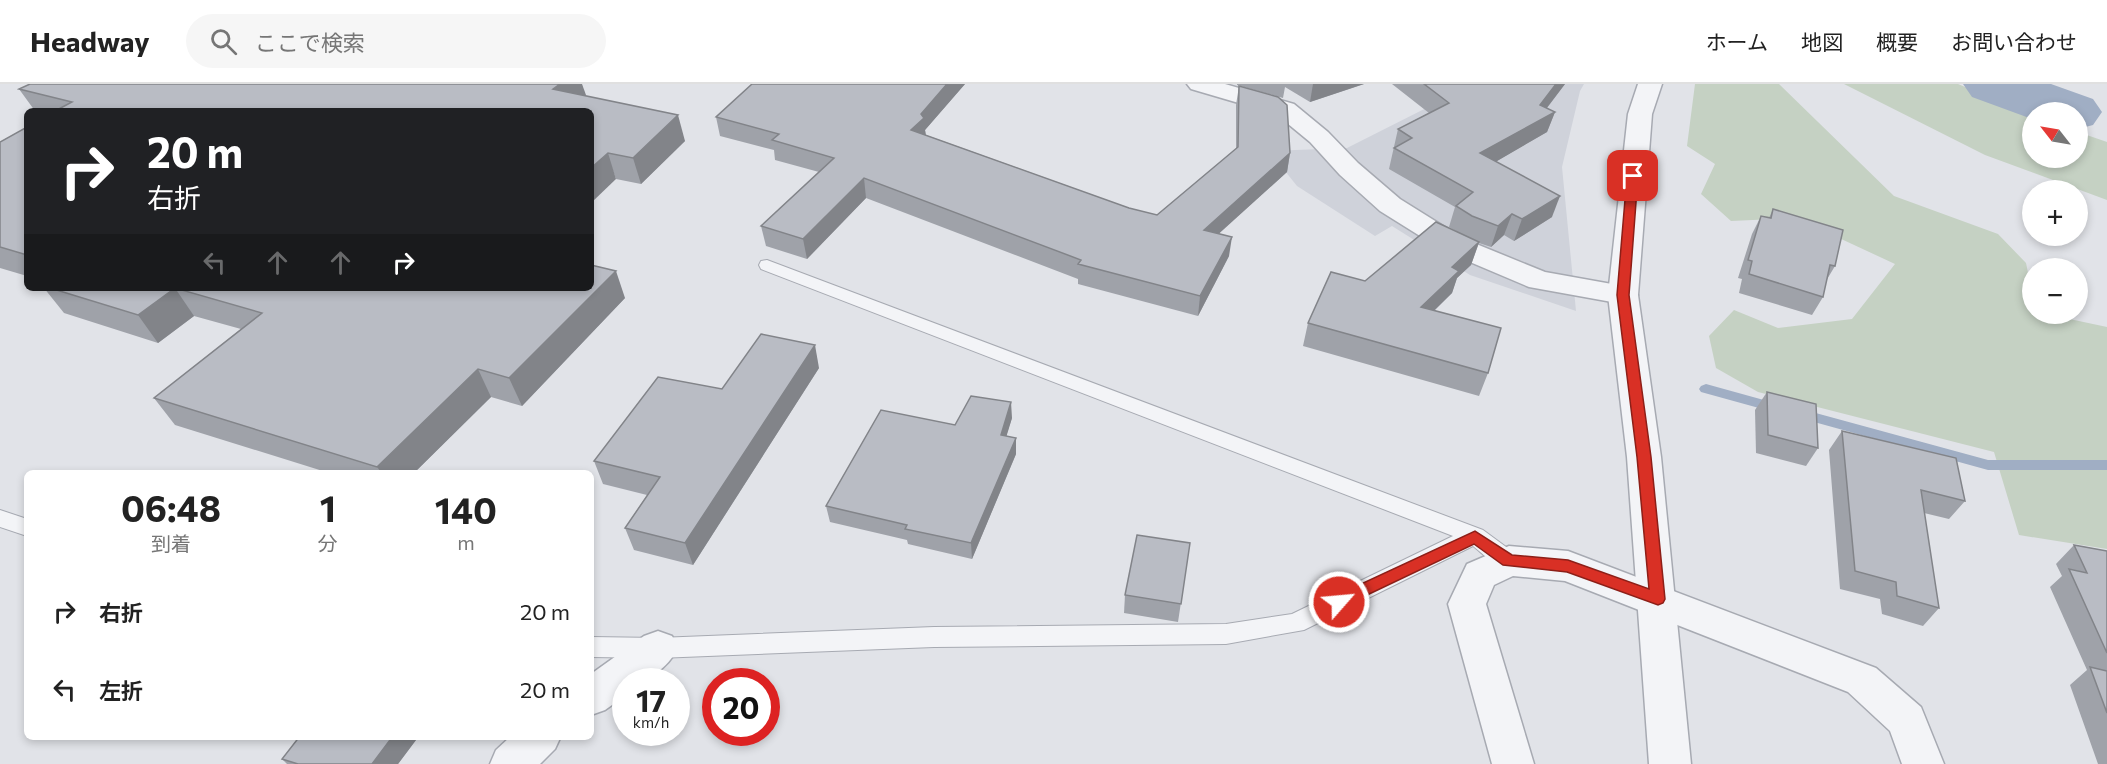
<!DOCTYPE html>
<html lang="ja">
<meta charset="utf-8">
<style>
:root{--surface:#fff;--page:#f6f6f6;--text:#222;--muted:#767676;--line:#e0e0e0}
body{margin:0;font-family:Commissioner,"Noto Sans JP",sans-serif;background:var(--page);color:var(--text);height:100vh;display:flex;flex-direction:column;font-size:22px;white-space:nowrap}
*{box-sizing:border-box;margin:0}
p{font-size:20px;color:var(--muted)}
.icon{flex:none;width:33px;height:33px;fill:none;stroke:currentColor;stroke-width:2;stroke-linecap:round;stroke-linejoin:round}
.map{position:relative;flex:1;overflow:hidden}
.details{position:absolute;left:24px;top:386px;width:570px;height:270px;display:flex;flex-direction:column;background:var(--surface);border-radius:9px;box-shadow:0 3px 9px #0003}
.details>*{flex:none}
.hud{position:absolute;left:24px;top:24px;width:570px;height:183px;border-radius:9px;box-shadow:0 3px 9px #0003;background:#202124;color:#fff;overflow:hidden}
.needle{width:39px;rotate:301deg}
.fabs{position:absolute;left:2022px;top:18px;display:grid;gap:12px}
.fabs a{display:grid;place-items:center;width:66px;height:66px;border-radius:50%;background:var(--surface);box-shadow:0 3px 9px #0003;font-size:30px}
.speed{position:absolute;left:612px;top:584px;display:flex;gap:12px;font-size:30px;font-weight:700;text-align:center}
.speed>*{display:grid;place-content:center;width:78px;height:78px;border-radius:50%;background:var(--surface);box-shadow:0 3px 9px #0003;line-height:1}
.speed small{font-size:15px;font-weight:400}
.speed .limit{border:9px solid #d22;background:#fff;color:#111}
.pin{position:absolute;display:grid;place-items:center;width:51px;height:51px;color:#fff;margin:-26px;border-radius:12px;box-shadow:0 3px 9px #0006}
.me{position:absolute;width:66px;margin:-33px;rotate:63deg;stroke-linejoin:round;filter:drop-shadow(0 0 4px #0008)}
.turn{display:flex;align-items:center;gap:21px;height:126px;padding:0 24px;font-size:27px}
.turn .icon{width:78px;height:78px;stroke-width:2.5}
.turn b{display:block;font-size:42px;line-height:51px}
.lanes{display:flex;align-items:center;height:57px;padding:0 24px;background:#0003;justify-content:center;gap:30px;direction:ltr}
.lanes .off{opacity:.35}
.eta{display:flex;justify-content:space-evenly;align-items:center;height:102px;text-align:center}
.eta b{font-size:36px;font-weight:700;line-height:42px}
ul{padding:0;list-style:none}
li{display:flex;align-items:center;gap:18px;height:78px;padding:0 24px}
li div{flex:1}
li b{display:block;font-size:22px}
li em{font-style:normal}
header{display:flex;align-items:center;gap:36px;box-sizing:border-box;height:84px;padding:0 30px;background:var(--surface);border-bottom:2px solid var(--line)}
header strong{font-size:28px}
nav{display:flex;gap:33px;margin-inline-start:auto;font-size:21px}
.search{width:420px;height:54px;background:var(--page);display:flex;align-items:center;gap:15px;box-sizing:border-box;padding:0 21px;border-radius:33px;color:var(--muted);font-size:22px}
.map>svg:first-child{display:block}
.built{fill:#cfd2da}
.green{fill:#c5d1c3}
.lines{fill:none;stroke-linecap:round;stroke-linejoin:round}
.stream{fill:#a0aec4;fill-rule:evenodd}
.river{fill:#a0aec4;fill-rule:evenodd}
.service-casing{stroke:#a7aab2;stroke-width:2}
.minor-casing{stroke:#a7aab2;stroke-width:3}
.tertiary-casing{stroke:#a7aab2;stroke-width:3}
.service{fill:#f3f4f7;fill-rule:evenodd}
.minor{fill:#f3f4f7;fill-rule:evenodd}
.tertiary{fill:#f3f4f7;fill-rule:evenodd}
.wall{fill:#9fa2a9}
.shaded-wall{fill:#828489}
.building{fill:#b9bcc4;stroke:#828489;stroke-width:1.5}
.route{fill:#d93025;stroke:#8d1f18;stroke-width:1.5}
</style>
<header>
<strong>Headway</strong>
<div class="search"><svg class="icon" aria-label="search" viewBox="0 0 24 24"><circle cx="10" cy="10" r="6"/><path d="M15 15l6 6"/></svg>ここで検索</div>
<nav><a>ホーム</a><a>地図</a><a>概要</a><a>お問い合わせ</a></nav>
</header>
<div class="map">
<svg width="2107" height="680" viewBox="0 0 2107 680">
<rect width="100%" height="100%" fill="#e1e3e8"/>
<path class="built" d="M 1443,0 L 1584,0 L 1580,7 L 1562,83 L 1576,227 L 1470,191 L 1392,142 L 1375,152 L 1297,102 L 1269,67 L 1347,64 L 1454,10 Z"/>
<g class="green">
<path d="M 1695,0 L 1779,0 L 1894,112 L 1998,150 L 2026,179 L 2032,208 L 2032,230 L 2046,230 L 2107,243 L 2107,465 L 2019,451 L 1994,368 L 1758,308 L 1716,284 L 1709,252 L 1734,226 L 1778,244 L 1852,235 L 1895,180 L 1796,134 L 1731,137 L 1701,110 L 1715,80 L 1687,62 Z"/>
<path d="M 1844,0 L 1958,0 L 2032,31 L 2032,74 L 2078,74 L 2078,48 L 2107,58 L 2107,116 L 1985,71 Z"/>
</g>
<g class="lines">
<g class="stream">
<path d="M 1706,300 L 1782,321 L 1784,324 L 1777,329 L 1701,308 L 1699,305 L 1701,302 Z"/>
<path d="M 1801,325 L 1988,376 L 2107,376 L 2107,386 L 1988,386 L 1796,333 L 1794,330 L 1796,327 Z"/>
</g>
<path class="river" d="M 1963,0 L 2051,0 L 2093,15 L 2102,28 L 2093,41 L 2078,45 L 2078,28 L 2032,28 L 2032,35 L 1972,13 Z"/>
<g class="service-casing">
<g id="service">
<path d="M 767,176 L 1483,446 L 1517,471 L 1520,477 L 1517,483 C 1500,489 1486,472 1473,462 L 1304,546 L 1226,560 L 934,563 L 658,574 L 591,573 L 591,553 L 658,554 L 934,543 L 1226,540 L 1292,530 L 1453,452 L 761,185 L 759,181 L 761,177 Z"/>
<path d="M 0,426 L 27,435 L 27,452 L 0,443 Z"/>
</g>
</g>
<g class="minor-casing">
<g id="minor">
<path d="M 1187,0 L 1225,0 L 1294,20 L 1328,48 L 1358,79 L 1400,115 L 1464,155 L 1545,188 L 1623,202 L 1633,204 L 1638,211 L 1633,218 L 1623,220 L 1529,203 L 1444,167 L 1380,127 L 1340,91 L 1310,58 L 1276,30 L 1191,5 Z"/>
<path d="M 1509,462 L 1568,467 L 1876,584 L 1921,623 L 1944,680 L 1902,680 L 1890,647 L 1848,608 L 1565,497 L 1513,492 L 1494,501 L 1486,520 L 1534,680 L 1492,680 L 1448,520 L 1467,480 Z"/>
<path d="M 658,547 L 672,552 L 678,564 C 667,585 649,597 626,597 L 626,611 L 605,626 L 591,631 L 591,590 L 644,552 Z"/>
<path d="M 511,652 L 561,652 L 555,665 L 540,680 L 490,680 L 496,666 Z"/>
</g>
</g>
<g class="tertiary-casing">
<path id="tertiary" d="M 1638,0 L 1662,0 L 1652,30 L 1638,211 L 1661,373 L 1691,680 L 1649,680 L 1627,373 L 1608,211 L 1628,30 Z"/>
</g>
<use href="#service" class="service"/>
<use href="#minor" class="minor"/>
<use href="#tertiary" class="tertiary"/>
</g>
<g class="wall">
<path d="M 752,0 L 965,0 L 925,46 L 926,51 L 1129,124 L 1157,131 L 1236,65 L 1236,21 L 1239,2 L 1290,69 L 1287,88 L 1219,149 L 1229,172 L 1198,232 L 1078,200 L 1078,195 L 866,114 L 807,175 L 766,162 L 761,142 L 819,88 L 775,76 L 774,66 L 720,52 L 716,33 Z"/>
<path d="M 1237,0 L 1364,0 L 1310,18 L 1285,3 L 1283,14 L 1237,1 Z"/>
<path d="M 1392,0 L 1565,0 L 1547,24 L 1555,28 L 1547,48 L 1495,78 L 1552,133 L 1514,157 L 1504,151 L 1491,163 L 1479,159 L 1471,181 L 1457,194 L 1452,209 L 1435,226 L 1488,289 L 1479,312 L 1303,262 L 1308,239 L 1365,197 L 1456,147 L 1449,143 L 1455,123 L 1389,85 L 1398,45 L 1429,29 Z"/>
<path d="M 19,5 L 586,11 L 585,12 L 685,57 L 641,100 L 616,95 L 591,27 L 35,27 Z"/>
<path d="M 27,43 L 27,192 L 0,184 L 0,58 Z"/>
<path d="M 1773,125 L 1835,182 L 1826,197 L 1823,213 L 1812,231 L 1739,209 L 1742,195 L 1738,194 L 1752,150 L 1761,132 L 1769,134 Z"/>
<path d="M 44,204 L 591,204 L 625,214 L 522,322 L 491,313 L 415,388 L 326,388 L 175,341 L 154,314 L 241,245 L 194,232 L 158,259 L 64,229 Z"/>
<path d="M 819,284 L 693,481 L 634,466 L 625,444 L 647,411 L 603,400 L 594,377 L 722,305 Z"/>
<path d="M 1767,308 L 1818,364 L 1806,382 L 1756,369 L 1755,326 Z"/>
<path d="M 1012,334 L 1006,352 L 1016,354 L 1016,370 L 972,475 L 908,460 L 907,456 L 830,438 L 826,422 Z"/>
<path d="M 1842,347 L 1965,417 L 1949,435 L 1924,429 L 1939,524 L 1923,542 L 1882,530 L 1880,515 L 1840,505 L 1829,366 Z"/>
<path d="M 1190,459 L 1178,538 L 1124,529 L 1125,511 Z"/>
<path d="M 2074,461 L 2107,467 L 2107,680 L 2098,680 L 2070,601 L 2087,586 L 2050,503 L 2062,492 L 2056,480 Z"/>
<path d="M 300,652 L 419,652 L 398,680 L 287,680 L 282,675 Z"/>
</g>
<g class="shaded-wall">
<path d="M 560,0 L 582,0 L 586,11 L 567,27 L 553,5 Z"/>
<path d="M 947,0 L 965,0 L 925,46 L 926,53 L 911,46 L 921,30 Z"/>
<path d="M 1313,0 L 1364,0 L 1310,18 Z"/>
<path d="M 1556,0 L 1565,0 L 1536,38 L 1555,28 L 1547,48 L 1473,91 L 1480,69 L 1540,21 Z"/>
<path d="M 678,31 L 685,57 L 641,100 L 633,74 Z"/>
<path d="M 608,69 L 616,95 L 591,119 L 591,84 Z"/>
<path d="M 1290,69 L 1287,88 L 1202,165 L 1204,146 Z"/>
<path d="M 864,94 L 866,114 L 807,175 L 803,155 Z"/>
<path d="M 1560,112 L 1552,133 L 1514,157 L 1522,135 Z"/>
<path d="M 1512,130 L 1504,151 L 1491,163 L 1498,142 Z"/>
<path d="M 1232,153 L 1229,172 L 1198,232 L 1200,212 Z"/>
<path d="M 1479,158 L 1471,181 L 1457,194 L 1452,209 L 1414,246 L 1421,223 L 1452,183 Z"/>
<path d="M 616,187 L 625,214 L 522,322 L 509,294 Z"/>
<path d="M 175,204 L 194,232 L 158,259 L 138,231 Z"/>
<path d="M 815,261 L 819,284 L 693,481 L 685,459 Z"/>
<path d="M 478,285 L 491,313 L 415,388 L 381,388 L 377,383 Z"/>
<path d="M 1011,318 L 1012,334 L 1002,367 L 1001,351 Z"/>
<path d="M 1016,354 L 1016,370 L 972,475 L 971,459 Z"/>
<path d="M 393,652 L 419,652 L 398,680 L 372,680 Z"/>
</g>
<g class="building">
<path d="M 30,0 L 560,0 L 553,5 L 678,31 L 633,74 L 608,69 L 591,84 L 591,27 L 55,27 L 72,18 L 19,5 Z"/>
<path d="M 752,0 L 947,0 L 921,30 L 924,34 L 911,46 L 1129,124 L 1157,131 L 1238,63 L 1239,2 L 1278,13 L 1287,21 L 1290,69 L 1204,146 L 1232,153 L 1200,212 L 1078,180 L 1081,176 L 864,94 L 803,155 L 761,142 L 834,74 L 772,56 L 779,50 L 716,33 Z"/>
<path d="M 1424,0 L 1556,0 L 1540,21 L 1555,28 L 1480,69 L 1560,112 L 1522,135 L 1512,130 L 1498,142 L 1472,132 L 1456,122 L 1473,108 L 1394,64 L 1412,54 L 1398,45 L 1449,19 Z"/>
<path d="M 27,43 L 27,171 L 0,163 L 0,58 Z"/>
<path d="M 1773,125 L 1843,146 L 1835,182 L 1830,181 L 1823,213 L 1749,190 L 1752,177 L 1748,176 L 1761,132 L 1771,134 Z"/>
<path d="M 1436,138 L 1479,158 L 1452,183 L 1459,187 L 1421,223 L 1501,244 L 1488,289 L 1308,239 L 1331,188 L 1365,197 Z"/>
<path d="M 591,181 L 616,187 L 509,294 L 478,285 L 377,383 L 154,314 L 262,229 L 175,204 L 138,231 L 50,204 L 591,204 Z"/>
<path d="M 761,250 L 815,261 L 685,459 L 625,444 L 660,393 L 594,377 L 658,293 L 722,305 Z"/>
<path d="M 1767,308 L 1816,320 L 1818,364 L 1768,351 Z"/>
<path d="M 971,312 L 1011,318 L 1001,351 L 1016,354 L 971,459 L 905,445 L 907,441 L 826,422 L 881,326 L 955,341 Z"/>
<path d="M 1842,347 L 1956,374 L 1965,417 L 1921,406 L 1939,524 L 1897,512 L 1896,498 L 1855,487 Z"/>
<path d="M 1137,451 L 1190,459 L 1181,520 L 1125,511 Z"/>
<path d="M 2074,461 L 2107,467 L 2107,569 L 2069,485 L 2087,489 Z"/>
<path d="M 2090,583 L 2107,587 L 2107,629 Z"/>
<path d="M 300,652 L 393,652 L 372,680 L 298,680 L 282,675 Z"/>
</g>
<path class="route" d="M 1633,89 L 1638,92 L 1629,211 L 1651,373 L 1665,515 L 1663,519 L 1658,521 L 1567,488 L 1503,481 L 1474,460 L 1344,522 L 1339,524 L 1333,522 L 1331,518 L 1333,513 L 1475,447 L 1512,471 L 1568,476 L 1649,505 L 1637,373 L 1617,211 L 1627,92 Z"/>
</svg>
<div class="fabs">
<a><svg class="needle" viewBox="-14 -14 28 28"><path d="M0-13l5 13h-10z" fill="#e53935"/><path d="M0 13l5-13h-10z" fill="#767676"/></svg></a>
<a>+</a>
<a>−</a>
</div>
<div class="speed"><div>17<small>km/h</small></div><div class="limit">20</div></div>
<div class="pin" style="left:1633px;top:92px;background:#d93025"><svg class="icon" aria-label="arrive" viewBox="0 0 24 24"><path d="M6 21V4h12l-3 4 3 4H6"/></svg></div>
<svg class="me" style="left:1339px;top:518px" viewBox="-20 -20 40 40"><circle r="17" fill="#d93025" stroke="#fff" stroke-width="3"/><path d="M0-11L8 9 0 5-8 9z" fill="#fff"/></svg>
<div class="hud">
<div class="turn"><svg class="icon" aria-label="right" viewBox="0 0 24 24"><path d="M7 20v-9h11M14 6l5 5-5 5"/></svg><div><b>20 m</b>右折</div></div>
<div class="lanes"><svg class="icon off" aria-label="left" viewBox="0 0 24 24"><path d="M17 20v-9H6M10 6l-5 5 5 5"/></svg><svg class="icon off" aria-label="ahead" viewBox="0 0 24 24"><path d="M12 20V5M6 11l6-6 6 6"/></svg><svg class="icon off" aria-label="ahead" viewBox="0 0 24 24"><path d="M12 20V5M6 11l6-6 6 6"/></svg><svg class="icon" aria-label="right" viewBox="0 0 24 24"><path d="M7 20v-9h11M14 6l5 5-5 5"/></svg></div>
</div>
<section class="details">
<div class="eta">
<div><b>06:48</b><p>到着</p></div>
<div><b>1</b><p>分</p></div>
<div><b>140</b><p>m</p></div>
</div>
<ul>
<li><svg class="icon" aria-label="right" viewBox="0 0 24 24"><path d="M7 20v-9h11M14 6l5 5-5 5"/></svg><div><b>右折</b></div><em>20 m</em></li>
<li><svg class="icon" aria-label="left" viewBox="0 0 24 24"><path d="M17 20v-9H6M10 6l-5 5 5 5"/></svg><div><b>左折</b></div><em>20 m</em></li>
</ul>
</section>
</div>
